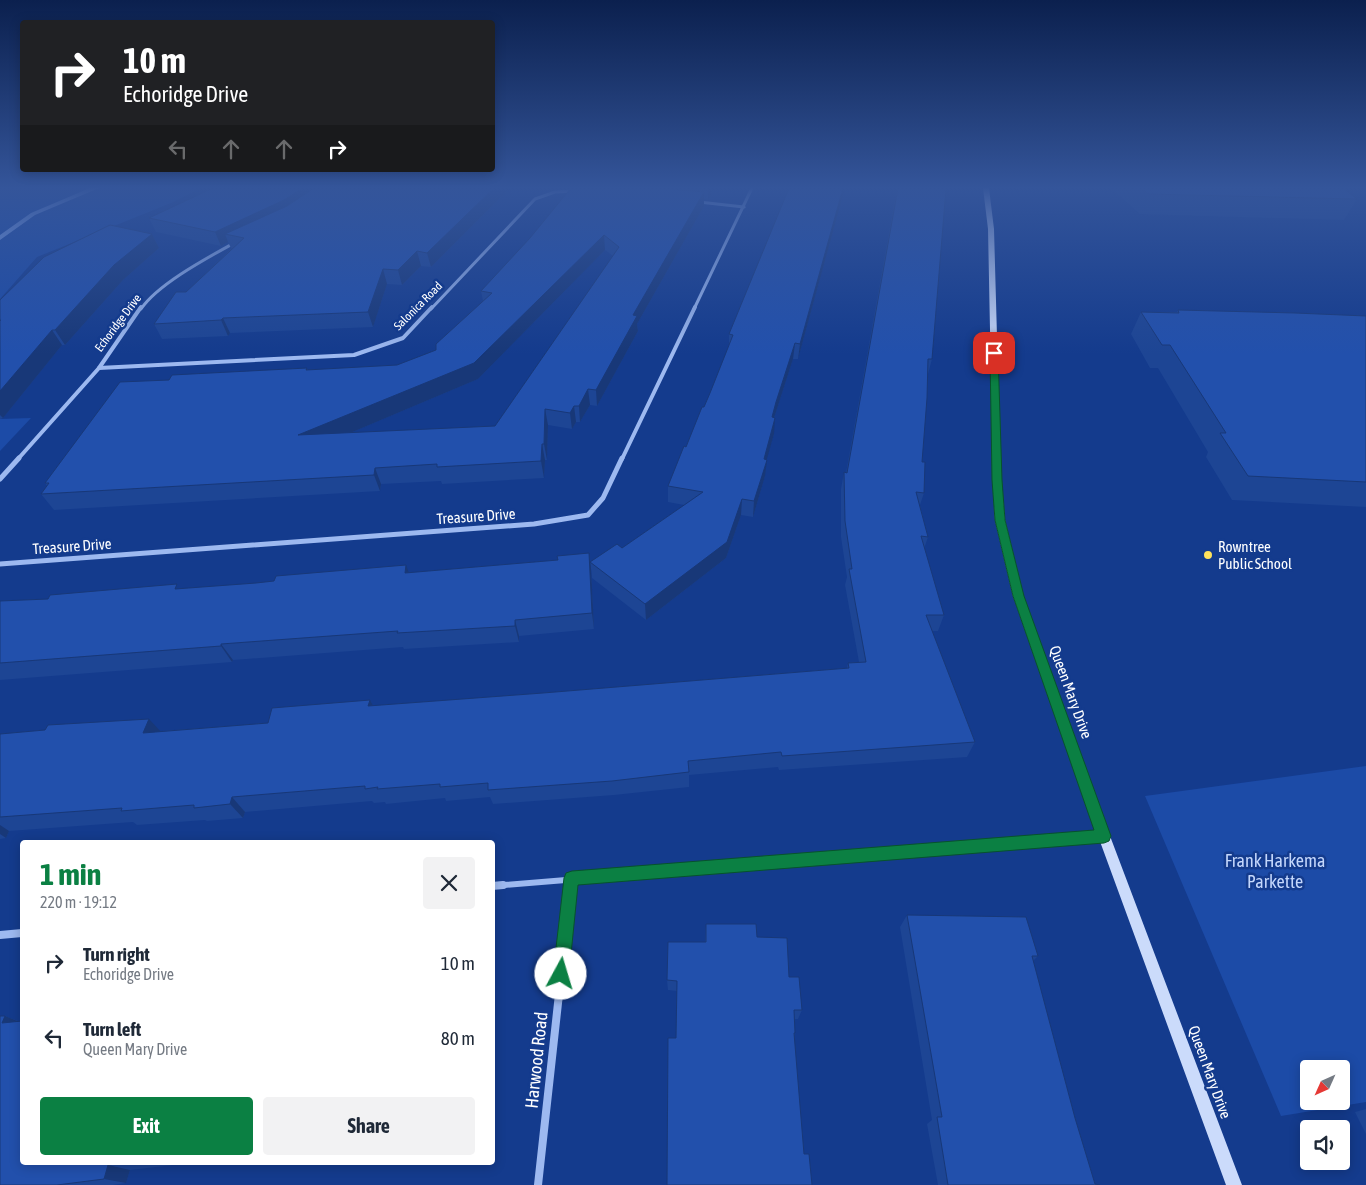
<!DOCTYPE html>
<meta charset="utf-8">
<style>
:root{--surface:#fff;--page:#f2f2f3;--text:#1f2937;--muted:#747a83;--accent:#0b8043}
body{margin:0;font-family:"Asap Condensed",sans-serif;background:var(--page);color:var(--text);height:100vh;display:flex;flex-direction:column;font-size:19px;white-space:nowrap}
*{box-sizing:border-box;margin:0}
p{font-size:16px;color:var(--muted)}
.icon{flex:none;width:28px;height:28px;fill:none;stroke:currentColor;stroke-width:2;stroke-linecap:round;stroke-linejoin:round}
.map{position:relative;flex:1;overflow:hidden}
.panel{position:absolute;left:20px;top:840px;width:475px;height:325px;display:flex;flex-direction:column;background:var(--surface);border-radius:5px;box-shadow:0 2px 12px #0003}
.panel>*{flex:none}
.banner{position:absolute;left:20px;top:20px;width:475px;height:152px;border-radius:5px;box-shadow:0 2px 12px #0003;background:#202124;color:#fff;overflow:hidden}
.needle{width:32px;rotate:225deg}
.controls{position:absolute;left:1300px;top:1060px;display:grid;gap:10px}
.controls a{display:grid;place-items:center;width:50px;height:50px;border-radius:5px;background:var(--surface);box-shadow:0 2px 12px #0003;font-size:25px}
.pin{position:absolute;display:grid;place-items:center;width:42px;height:42px;color:#fff;margin:-21px;border-radius:10px;box-shadow:0 2px 8px #0006}
.me{position:absolute;width:55px;margin:-28px;rotate:6deg;stroke-linejoin:round;filter:drop-shadow(0 0 4px #0008)}
.turn{display:flex;align-items:center;gap:18px;height:105px;padding:0 20px;font-size:22px}
.turn .icon{width:65px;height:65px;stroke-width:2.5}
.turn b{display:block;font-size:35px;line-height:42px}
.lanes{display:flex;align-items:center;height:48px;padding:0 20px;background:#0003;justify-content:center;gap:25px;direction:ltr}
.lanes .off{opacity:.35}
.round{display:grid;place-items:center;flex:none;width:52px;height:52px;border-radius:5px;background:var(--page)}
.headline{display:flex;align-items:center;justify-content:space-between;height:85px;padding:0 20px}
h1{font-size:30px;font-weight:700;line-height:38px;color:var(--accent)}
.button{display:flex;gap:10px;margin-top:auto;padding:10px 20px}
.button a{flex:1;height:58px;border-radius:5px;background:var(--accent);color:#fff;font-size:20px;font-weight:700;line-height:58px;text-align:center}
.button a+a{background:var(--page);color:var(--text)}
ul{padding:0;list-style:none}
li{display:flex;align-items:center;gap:15px;height:75px;padding:0 20px}
li div{flex:1}
li b{display:block;font-size:19px}
li em{font-style:normal}
.map>svg:first-child{display:block}
.green{fill:#1c4ba7;fill-rule:evenodd}
.lines{fill:none;stroke-linecap:round;stroke-linejoin:round}
.stream{fill:#8fb2f4;fill-rule:evenodd}
.street-far4{stroke:#9db9f0;stroke-width:3}
.street-far3{stroke:#9db9f0;stroke-width:4}
.street-far2{stroke:#9db9f0;stroke-width:5}
.street-far1{stroke:#9db9f0;stroke-width:6}
.street{stroke:#9db9f0;stroke-width:8}
.secondary{fill:#cbdbfb;fill-rule:evenodd}
.wall{fill:#1d4594;fill-rule:evenodd}
.shaded-wall{fill:#183878}
.building{fill:#2250ac;stroke:#183878;fill-rule:evenodd}
.route{fill:#0b8043;stroke:#07532c}
.poi-dot{fill:#ffe25c;stroke:#143b8d;stroke-width:2}
.labels{text-anchor:middle;dominant-baseline:central;stroke-width:5;stroke-linejoin:round;paint-order:stroke}
.far-street-label{font-size:12px;fill:#fff;stroke:#143b8d}
.street-label{font-size:15px;fill:#fff;stroke:#143b8d}
.poi-label{font-size:15px;fill:#fff;stroke:#143b8d;text-anchor:start}
.near-park-label{font-size:18px;fill:#c4d7fc;stroke:#143b8d}
.near-street-label{font-size:18px;fill:#fff;stroke:#143b8d}
</style>
<div class="map">
<svg width="1366" height="1185" viewBox="0 0 1366 1185">
<rect width="100%" height="100%" fill="#143b8d"/>
<g class="green">
<path d="M 0,188 L 201,188 L 171,203 L 37,257 L 0,299 Z"/>
<path d="M 31,418 L 0,451 L 0,419 Z"/>
<path d="M 1366,766 L 1366,1102 L 1281,1116 L 1145,796 ZM 1309,1069 L 1341,1069 L 1341,1101 L 1309,1101 Z"/>
</g>
<g class="lines">
<path class="stream" d="M 90,188 L 99,188 L 35,215 L 0,240 L 0,235 L 31,213 Z"/>
<g class="street-far4">
<path d="M 699,202 L 744,207"/>
<path d="M 141,309 C 158,284 207,258 234,243"/>
<path d="M 431,309 L 535,199 L 555,192 L 576,191"/>
<path d="M 694,309 L 752,188"/>
</g>
<g class="street-far3">
<path d="M 99,368 L 354,355 L 403,338 L 432,307"/>
<path d="M 18,459 L 99,368 L 141,307"/>
<path d="M 622,459 L 695,307"/>
</g>
<g class="street-far2">
<path d="M 0,479 L 19,458"/>
<path d="M 0,564 L 534,524 L 588,515 L 603,498 L 622,458"/>
</g>
<g class="street-far1">
<path d="M 492,886 L 1104,836"/>
<path d="M 571,886 L 572,879"/>
</g>
<g class="street">
<path d="M 492,886 L 503,885"/>
<path d="M 0,935 L 22,933"/>
<path d="M 538,1185 L 571,885"/>
</g>
<path class="secondary" d="M 983,188 L 989,188 L 994,229 L 1001,480 L 1005,520 L 1023,596 L 1110,836 L 1242,1185 L 1226,1185 L 1098,836 L 1013,596 L 995,520 L 993,480 L 988,229 Z"/>
</g>
<g class="wall">
<path d="M 510,188 L 431,267 L 421,266 L 402,285 L 387,284 L 373,327 L 230,333 L 228,336 L 162,339 L 154,324 L 186,292 L 232,248 L 231,248 L 228,242 L 221,246 L 156,232 L 149,218 Z"/>
<path d="M 571,188 L 714,188 L 708,200 L 704,199 L 704,206 L 637,324 L 638,331 L 597,406 L 590,405 L 580,422 L 576,422 L 572,429 L 548,425 L 547,460 L 545,460 L 544,478 L 442,484 L 441,481 L 381,484 L 380,491 L 54,510 L 41,494 L 47,486 L 45,483 L 169,380 L 307,368 L 308,370 L 397,365 L 436,350 L 483,301 L 481,291 L 530,238 ZM 605,250 L 613,256 L 495,426 L 350,433 L 478,379 Z"/>
<path d="M 845,188 L 798,359 L 793,359 L 774,418 L 774,434 L 766,460 L 765,476 L 753,517 L 741,515 L 726,558 L 646,620 L 592,578 L 590,562 L 622,548 L 684,505 L 668,502 L 668,486 L 710,393 L 729,346 L 729,334 Z"/>
<path d="M 897,188 L 932,359 L 928,374 L 922,462 L 924,493 L 920,505 L 928,537 L 924,549 L 944,615 L 938,631 L 932,631 L 975,742 L 967,757 L 779,770 L 778,767 L 689,775 L 689,787 L 614,795 L 493,804 L 490,797 L 446,801 L 445,798 L 386,804 L 385,802 L 374,803 L 372,801 L 245,812 L 243,818 L 207,821 L 205,820 L 137,825 L 133,822 L 9,831 L 6,838 L 0,839 L 0,734 L 45,730 L 161,731 L 268,723 L 370,700 L 373,706 L 543,693 L 847,668 L 848,663 L 859,662 L 845,585 L 847,577 L 841,537 L 841,489 L 844,472 L 846,473 Z"/>
<path d="M 1111,188 L 1343,188 L 1357,199 L 1344,220 L 1140,214 Z"/>
<path d="M 152,234 L 159,248 L 123,280 L 65,345 L 62,345 L 3,418 L 0,419 L 0,300 Z"/>
<path d="M 1178,310 L 1366,316 L 1366,507 L 1232,500 L 1206,457 L 1208,452 L 1158,368 L 1150,368 L 1131,334 L 1141,312 L 1177,312 Z"/>
<path d="M 589,553 L 591,569 L 594,629 L 519,636 L 519,642 L 404,649 L 403,647 L 233,660 L 232,662 L 0,680 L 0,601 L 48,599 L 409,573 L 558,560 Z"/>
<path d="M 907,915 L 1038,956 L 1033,961 L 1075,1118 L 1095,1184 L 1100,1185 L 938,1185 L 927,1124 L 932,1120 L 900,927 Z"/>
<path d="M 706,924 L 757,937 L 789,977 L 802,1010 L 798,1019 L 795,1019 L 795,1033 L 794,1037 L 804,1154 L 812,1185 L 676,1038 L 677,991 L 668,990 L 667,980 L 705,942 Z"/>
<path d="M 5,1016 L 18,1021 L 22,1162 L 199,1162 L 130,1170 L 126,1183 L 113,1185 L 0,1185 Z"/>
<path d="M 1366,1109 L 1366,1134 L 1355,1112 Z"/>
<path d="M 289,1162 L 310,1162 L 295,1165 Z"/>
</g>
<g class="shaded-wall">
<path d="M 303,188 L 329,188 L 225,234 L 228,242 L 221,246 L 215,232 Z"/>
<path d="M 494,188 L 510,188 L 431,267 L 427,253 Z"/>
<path d="M 708,188 L 714,188 L 708,200 Z"/>
<path d="M 843,188 L 845,188 L 798,359 L 800,344 Z"/>
<path d="M 704,192 L 704,206 L 637,324 L 638,331 L 597,406 L 596,390 L 633,315 Z"/>
<path d="M 152,234 L 159,248 L 123,280 L 65,345 L 55,330 L 114,265 Z"/>
<path d="M 604,235 L 605,250 L 478,379 L 305,452 L 298,435 L 474,363 Z"/>
<path d="M 417,251 L 421,266 L 402,285 L 398,270 Z"/>
<path d="M 383,269 L 387,284 L 373,327 L 368,312 Z"/>
<path d="M 223,318 L 230,333 L 228,336 L 221,320 Z"/>
<path d="M 52,330 L 62,345 L 3,418 L 0,415 L 0,391 Z"/>
<path d="M 795,343 L 793,359 L 774,418 L 772,417 L 776,402 Z"/>
<path d="M 588,389 L 590,405 L 580,422 L 579,406 Z"/>
<path d="M 574,406 L 576,422 L 572,429 L 570,413 Z"/>
<path d="M 545,409 L 548,425 L 547,460 L 544,444 Z"/>
<path d="M 775,418 L 774,434 L 762,476 L 764,459 Z"/>
<path d="M 542,444 L 545,460 L 544,478 L 541,461 Z"/>
<path d="M 767,460 L 765,476 L 753,517 L 754,501 Z"/>
<path d="M 375,468 L 381,484 L 380,491 L 374,475 Z"/>
<path d="M 742,499 L 741,515 L 726,558 L 646,620 L 645,604 Z"/>
<path d="M 589,553 L 591,569 L 594,629 L 592,613 Z"/>
<path d="M 406,565 L 412,581 L 405,573 Z"/>
<path d="M 515,620 L 519,636 L 519,642 L 515,626 Z"/>
<path d="M 221,644 L 233,660 L 232,662 L 221,646 Z"/>
<path d="M 370,700 L 378,715 L 368,706 Z"/>
<path d="M 149,719 L 163,734 L 143,733 Z"/>
<path d="M 232,797 L 245,812 L 243,818 L 230,804 Z"/>
<path d="M 0,825 L 9,831 L 6,838 L 0,834 Z"/>
<path d="M 5,1016 L 22,1023 L 2,1023 Z"/>
<path d="M 108,1165 L 130,1170 L 126,1183 L 104,1179 Z"/>
</g>
<g class="building">
<path d="M 213,188 L 303,188 L 284,200 L 215,232 L 149,218 Z"/>
<path d="M 314,188 L 494,188 L 427,253 L 417,251 L 398,270 L 383,269 L 368,312 L 223,318 L 221,320 L 154,324 L 176,292 L 186,292 L 244,238 L 225,234 L 287,206 Z"/>
<path d="M 571,188 L 661,188 L 704,192 L 633,315 L 637,316 L 596,390 L 588,389 L 579,406 L 574,406 L 570,413 L 545,409 L 544,444 L 542,444 L 541,461 L 437,467 L 437,464 L 375,468 L 374,475 L 41,494 L 49,483 L 45,483 L 120,382 L 169,380 L 172,375 L 307,368 L 306,370 L 397,365 L 436,350 L 436,344 L 492,293 L 481,291 L 530,238 ZM 604,235 L 619,247 L 495,426 L 298,435 L 474,363 Z"/>
<path d="M 789,188 L 843,188 L 800,344 L 795,343 L 776,402 L 772,417 L 775,418 L 764,459 L 767,460 L 754,501 L 742,499 L 727,542 L 645,604 L 590,562 L 617,544 L 622,548 L 703,492 L 668,486 L 684,446 L 686,447 L 702,407 L 704,407 L 710,393 L 733,335 L 729,334 Z"/>
<path d="M 898,188 L 945,188 L 946,189 L 932,359 L 928,359 L 927,398 L 922,462 L 925,462 L 924,493 L 916,492 L 928,537 L 921,536 L 944,615 L 926,615 L 975,742 L 782,756 L 781,752 L 688,761 L 689,772 L 612,781 L 488,790 L 488,783 L 440,787 L 440,784 L 377,789 L 378,787 L 365,789 L 365,786 L 232,797 L 230,804 L 194,808 L 194,805 L 121,811 L 122,808 L 0,817 L 0,734 L 45,730 L 48,725 L 149,719 L 143,733 L 268,723 L 272,708 L 370,700 L 368,706 L 543,693 L 849,668 L 848,663 L 866,662 L 849,569 L 852,569 L 845,521 L 844,472 L 847,473 Z"/>
<path d="M 1142,188 L 1343,188 L 1357,199 L 1148,194 Z"/>
<path d="M 110,225 L 152,234 L 114,265 L 55,330 L 52,330 L 0,391 L 0,321 L 1,320 L 0,320 L 0,300 L 44,257 Z"/>
<path d="M 1178,310 L 1295,313 L 1366,316 L 1366,482 L 1248,476 L 1220,433 L 1226,433 L 1170,345 L 1162,345 L 1141,312 L 1179,313 Z"/>
<path d="M 589,553 L 592,613 L 515,620 L 515,626 L 397,633 L 398,631 L 221,644 L 221,646 L 0,663 L 0,601 L 48,599 L 50,595 L 177,584 L 175,589 L 256,583 L 274,581 L 276,576 L 406,565 L 405,573 L 558,560 L 557,556 Z"/>
<path d="M 907,915 L 1026,917 L 1038,956 L 1032,956 L 1075,1118 L 1095,1184 L 1100,1185 L 948,1185 L 937,1117 L 942,1117 Z"/>
<path d="M 706,924 L 756,924 L 757,937 L 787,938 L 789,977 L 799,977 L 802,1010 L 794,1010 L 795,1033 L 794,1033 L 804,1154 L 809,1154 L 812,1185 L 667,1185 L 668,1038 L 676,1038 L 677,981 L 667,980 L 668,942 L 706,942 Z"/>
<path d="M 0,1016 L 5,1016 L 2,1023 L 22,1021 L 22,1162 L 134,1162 L 108,1165 L 104,1179 L 57,1185 L 0,1185 Z"/>
</g>
<linearGradient id="sky" x2="0" y2="1"><stop stop-color="#0b204e"/><stop offset="0.53" stop-color="#34559a"/><stop offset="1" stop-color="#34559a" stop-opacity="0"/></linearGradient>
<rect width="1366" height="354" fill="url(#sky)"/>
<path class="route" d="M 994,350 L 998,353 L 1002,480 L 1005,520 L 1024,596 L 1111,836 L 1109,841 L 1104,843 L 578,885 L 569,974 L 567,980 L 561,982 L 555,980 L 553,974 L 564,878 L 566,873 L 572,871 L 1094,830 L 1013,596 L 995,520 L 992,480 L 990,353 Z"/>
<circle class="poi-dot" cx="1208" cy="555" r="5"/>
<g class="labels">
<g class="far-street-label">
<text transform="translate(418 306) rotate(-45)">Salonica Road</text>
<text transform="translate(118 323) rotate(-53)">Echoridge Drive</text>
</g>
<g class="street-label">
<text transform="translate(476 516) rotate(-4)">Treasure Drive</text>
<text transform="translate(72 546) rotate(-4)">Treasure Drive</text>
<text transform="translate(1071 692) rotate(70)">Queen Mary Drive</text>
<text transform="translate(1210 1072) rotate(70)">Queen Mary Drive</text>
</g>
<g class="poi-label">
<text x="1218" y="546">Rowntree<tspan x="1218" dy="17">Public School</tspan></text>
</g>
<g class="near-park-label">
<text x="1275" y="860">Frank Harkema<tspan x="1275" dy="21">Parkette</tspan></text>
</g>
<g class="near-street-label">
<text transform="translate(536 1060) rotate(-84)">Harwood Road</text>
</g>
</g>
</svg>
<div class="controls">
<a><svg class="needle" viewBox="-14 -14 28 28"><path d="M0-13l5 13h-10z" fill="#e53935"/><path d="M0 13l5-13h-10z" fill="#747a83"/></svg></a>
<a><svg class="icon" aria-label="sound" viewBox="0 0 24 24"><path d="M4 9h4l5-4v14l-5-4H4zM17 9q2 3 0 6"/></svg></a>
</div>
<div class="pin" style="left:994px;top:353px;background:#d93025"><svg class="icon" aria-label="arrive" viewBox="0 0 24 24"><path d="M6 21V4h12l-3 4 3 4H6"/></svg></div>
<svg class="me" style="left:561px;top:974px" viewBox="-20 -20 40 40"><circle r="19" fill="#fff"/><path d="M0-13L10 11 0 6-10 11z" fill="#0b8043"/></svg>
<div class="banner">
<div class="turn"><svg class="icon" aria-label="right" viewBox="0 0 24 24"><path d="M7 20v-9h11M14 6l5 5-5 5"/></svg><div><b>10 m</b>Echoridge Drive</div></div>
<div class="lanes"><svg class="icon off" aria-label="left" viewBox="0 0 24 24"><path d="M17 20v-9H6M10 6l-5 5 5 5"/></svg><svg class="icon off" aria-label="ahead" viewBox="0 0 24 24"><path d="M12 20V5M6 11l6-6 6 6"/></svg><svg class="icon off" aria-label="ahead" viewBox="0 0 24 24"><path d="M12 20V5M6 11l6-6 6 6"/></svg><svg class="icon" aria-label="right" viewBox="0 0 24 24"><path d="M7 20v-9h11M14 6l5 5-5 5"/></svg></div>
</div>
<section class="panel">
<div class="headline"><div><h1>1 min</h1><p>220 m · 19:12</p></div><a class="round"><svg class="icon" aria-label="close" viewBox="0 0 24 24"><path d="M6 6l12 12M18 6L6 18"/></svg></a></div>
<ul>
<li><svg class="icon" aria-label="right" viewBox="0 0 24 24"><path d="M7 20v-9h11M14 6l5 5-5 5"/></svg><div><b>Turn right</b><p>Echoridge Drive</p></div><em>10 m</em></li>
<li><svg class="icon" aria-label="left" viewBox="0 0 24 24"><path d="M17 20v-9H6M10 6l-5 5 5 5"/></svg><div><b>Turn left</b><p>Queen Mary Drive</p></div><em>80 m</em></li>
</ul>
<div class="button"><a>Exit</a><a>Share</a></div>
</section>
</div>
